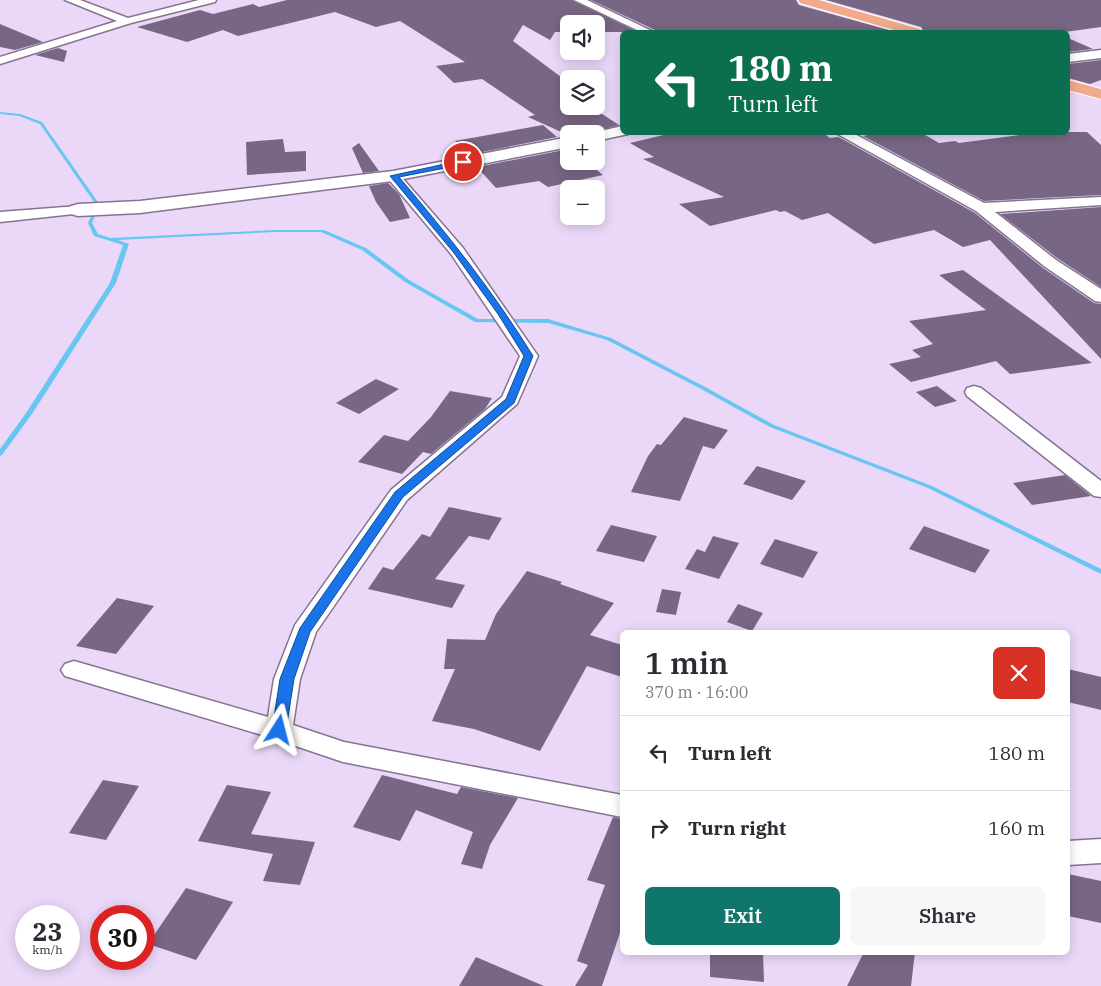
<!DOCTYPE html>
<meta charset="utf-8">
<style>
:root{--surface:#fff;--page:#f7f7f7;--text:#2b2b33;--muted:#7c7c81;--line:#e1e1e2;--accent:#0f766e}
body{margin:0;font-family:"IBM Plex Serif",serif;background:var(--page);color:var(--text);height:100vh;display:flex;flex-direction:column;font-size:19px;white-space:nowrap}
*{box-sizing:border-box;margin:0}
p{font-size:16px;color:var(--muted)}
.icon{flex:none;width:28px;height:28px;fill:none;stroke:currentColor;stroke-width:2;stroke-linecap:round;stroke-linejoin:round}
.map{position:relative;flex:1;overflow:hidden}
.details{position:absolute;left:620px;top:630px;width:450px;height:325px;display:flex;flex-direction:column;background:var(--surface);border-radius:8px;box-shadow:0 2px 12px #0003}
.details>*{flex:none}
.top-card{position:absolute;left:620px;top:30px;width:450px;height:105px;border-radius:8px;box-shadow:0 2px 12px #0003;background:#0b6e4f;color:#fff;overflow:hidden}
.tools{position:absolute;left:560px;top:15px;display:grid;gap:10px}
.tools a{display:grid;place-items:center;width:45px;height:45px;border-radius:8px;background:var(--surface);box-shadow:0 2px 12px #0003;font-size:25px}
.speed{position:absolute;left:15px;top:905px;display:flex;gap:10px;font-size:25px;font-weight:700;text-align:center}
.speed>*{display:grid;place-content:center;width:65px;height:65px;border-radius:50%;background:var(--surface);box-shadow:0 2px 12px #0003;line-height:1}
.speed small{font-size:12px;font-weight:400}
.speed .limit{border:8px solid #d22;background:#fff;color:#111}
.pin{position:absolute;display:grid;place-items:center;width:42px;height:42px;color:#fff;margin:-21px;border:2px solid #fff;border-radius:50%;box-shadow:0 1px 5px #0007}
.me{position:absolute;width:55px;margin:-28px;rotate:9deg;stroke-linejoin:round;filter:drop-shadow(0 0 4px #0008)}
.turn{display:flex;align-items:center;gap:18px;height:105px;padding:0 25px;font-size:22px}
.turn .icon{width:65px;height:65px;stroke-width:2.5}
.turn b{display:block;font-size:35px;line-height:42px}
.round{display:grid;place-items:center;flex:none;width:52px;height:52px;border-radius:8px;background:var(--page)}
.headline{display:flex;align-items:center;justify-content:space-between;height:85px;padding:0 25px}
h1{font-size:30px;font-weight:600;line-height:38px}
.action{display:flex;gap:10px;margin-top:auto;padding:10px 25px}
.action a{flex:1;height:58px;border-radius:8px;background:var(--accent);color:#fff;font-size:20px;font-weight:600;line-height:58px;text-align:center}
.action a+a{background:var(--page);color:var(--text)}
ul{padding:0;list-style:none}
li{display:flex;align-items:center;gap:15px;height:75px;padding:0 25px;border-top:1px solid var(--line)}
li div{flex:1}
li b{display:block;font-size:19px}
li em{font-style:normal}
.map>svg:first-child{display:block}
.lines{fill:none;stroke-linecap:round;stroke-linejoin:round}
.stream{fill:#69c5f2;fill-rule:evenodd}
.building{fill:#786784}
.minor-casing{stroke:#847391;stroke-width:3}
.tertiary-casing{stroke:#847391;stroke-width:3}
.primary-casing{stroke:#fff;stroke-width:2}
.minor{fill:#fff;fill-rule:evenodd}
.tertiary{fill:#fff;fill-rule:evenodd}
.primary{fill:#f2aa8d;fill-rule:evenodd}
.route{fill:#1a73e8;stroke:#114b97}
</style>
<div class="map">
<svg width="1101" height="986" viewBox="0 0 1101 986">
<rect width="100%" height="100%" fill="#ebd8f9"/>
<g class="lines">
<path class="stream" d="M 0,112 L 20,114 L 42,122 L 100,205 L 92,223 L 98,234 L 110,238 L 274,230 L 324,230 L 366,248 L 409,280 L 478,319 L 548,319 L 611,338 L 707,388 L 774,425 L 932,486 L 1101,569 L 1101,574 L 928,488 L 770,427 L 703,390 L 607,340 L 548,323 L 475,322 L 405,282 L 362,250 L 321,232 L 274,232 L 118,240 L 129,244 L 116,283 L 32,414 L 2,455 L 0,456 L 0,449 L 26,413 L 110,283 L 123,245 L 94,236 L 88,223 L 96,205 L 40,124 L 19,116 L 0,114 Z"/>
</g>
<g class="building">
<path d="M 287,0 L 572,0 L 638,32 L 596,32 L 596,24 L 569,24 L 569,32 L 555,32 L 550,40 L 523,25 L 513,41 L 569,83 L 569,106 L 596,106 L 596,105 L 602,109 L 596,110 L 619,125 L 587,134 L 569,134 L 568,135 L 528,117 L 535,115 L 482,79 L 454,83 L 436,66 L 465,62 L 400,21 L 376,27 L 335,12 L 238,36 L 223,30 L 187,42 L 137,27 L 200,10 L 213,14 L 253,4 L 259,7 Z"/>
<path d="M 591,0 L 796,0 L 799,5 L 896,32 L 656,32 L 655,30 Z"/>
<path d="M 826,0 L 1101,0 L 1101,27 L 1065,32 L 924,32 L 921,27 Z"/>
<path d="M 0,24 L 36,39 L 43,42 L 15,50 L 0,47 Z"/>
<path d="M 1068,38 L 1093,49 L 1068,52 Z"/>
<path d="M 58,48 L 67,51 L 64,62 L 35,55 Z"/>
<path d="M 1101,60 L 1101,80 L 1090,84 L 1068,78 L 1068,64 Z"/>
<path d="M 543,125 L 557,137 L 467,155 L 455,141 Z"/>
<path d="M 676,132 L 822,132 L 830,138 L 838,137 L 844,140 L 975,213 L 1043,268 L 1094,303 L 1101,304 L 1101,359 L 990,240 L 963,247 L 934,230 L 874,244 L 828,213 L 802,220 L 785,211 L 780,212 L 776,210 L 710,226 L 679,204 L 724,197 L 643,159 L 654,157 L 630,143 Z"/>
<path d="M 881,132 L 920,132 L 939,143 L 955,141 L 959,143 L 1044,132 L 1087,132 L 1101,145 L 1101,195 L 984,201 L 863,136 Z"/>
<path d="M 283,139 L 285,152 L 306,151 L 306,171 L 247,175 L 246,142 Z"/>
<path d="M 359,143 L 379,171 L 363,173 L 352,148 Z"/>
<path d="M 569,149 L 569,161 L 586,161 L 603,175 L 548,187 L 539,181 L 496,188 L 477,167 Z"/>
<path d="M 388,183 L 399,194 L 410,218 L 390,222 L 376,202 L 369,186 Z"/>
<path d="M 1101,207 L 1101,287 L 1057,258 L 1000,214 Z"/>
<path d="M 963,270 L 1092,363 L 1010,374 L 996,361 L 911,382 L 889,364 L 921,357 L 912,350 L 933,344 L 909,321 L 986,310 L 939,275 Z"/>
<path d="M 376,379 L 399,389 L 359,414 L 336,403 Z"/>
<path d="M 937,386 L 957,401 L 935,407 L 916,392 Z"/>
<path d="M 450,391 L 492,398 L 485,409 L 431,454 L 423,452 L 402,474 L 358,462 L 384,435 L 408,441 L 431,417 Z"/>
<path d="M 684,417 L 728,430 L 714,449 L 703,446 L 680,501 L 631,492 L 648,456 L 657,444 L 661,445 Z"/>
<path d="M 757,466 L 806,481 L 792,500 L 743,484 Z"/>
<path d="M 1065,475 L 1091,496 L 1032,505 L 1013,483 Z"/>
<path d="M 449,507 L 502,518 L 489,540 L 469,536 L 435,579 L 465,585 L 452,608 L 368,589 L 383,567 L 393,570 L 422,534 L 430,537 Z"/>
<path d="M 611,525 L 657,536 L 644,562 L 596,551 Z"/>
<path d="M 924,526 L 990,550 L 975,573 L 909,549 Z"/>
<path d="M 713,536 L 739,543 L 719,579 L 685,569 L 697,549 L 705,552 Z"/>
<path d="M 775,539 L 818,552 L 803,578 L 760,564 Z"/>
<path d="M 527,571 L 562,582 L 560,584 L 614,603 L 590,635 L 622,645 L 622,677 L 587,666 L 540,751 L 474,729 L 432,721 L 455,669 L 444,669 L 447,639 L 485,640 L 496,614 Z"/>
<path d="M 662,589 L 681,592 L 676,615 L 656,612 Z"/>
<path d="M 117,598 L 154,606 L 116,654 L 76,646 Z"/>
<path d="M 738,604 L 763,613 L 752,631 L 727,622 Z"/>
<path d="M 1068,669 L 1101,677 L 1101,710 L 1068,702 Z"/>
<path d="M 382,775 L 457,794 L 461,787 L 518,798 L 490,845 L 482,869 L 461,864 L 473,832 L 416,810 L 400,841 L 353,827 Z"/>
<path d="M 103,780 L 139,786 L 106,840 L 69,833 Z"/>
<path d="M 227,785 L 271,792 L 251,834 L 315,842 L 300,885 L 263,881 L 273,854 L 198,841 Z"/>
<path d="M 613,817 L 622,819 L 622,927 L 602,986 L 575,986 L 588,965 L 577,961 L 605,885 L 587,880 Z"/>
<path d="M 1068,874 L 1101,881 L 1101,923 L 1068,916 Z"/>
<path d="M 186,888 L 233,902 L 196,960 L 148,944 Z"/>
<path d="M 710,952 L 763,952 L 764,982 L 710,977 Z"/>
<path d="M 864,952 L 915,952 L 911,986 L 847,986 Z"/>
<path d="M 476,957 L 544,986 L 459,986 Z"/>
</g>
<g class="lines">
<g class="minor-casing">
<g id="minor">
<path d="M 65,0 L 80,0 L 128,18 L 199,0 L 216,0 L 215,2 L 131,23 L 0,64 L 0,57 L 117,21 Z"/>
<path d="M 574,0 L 587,0 L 654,32 L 641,32 Z"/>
<path d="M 834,132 L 851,132 L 984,203 L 1101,197 L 1101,205 L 995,212 L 1056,260 L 1101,289 L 1101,302 L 1095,301 L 1044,266 L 976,211 Z"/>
<path d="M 393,172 L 398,173 L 463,248 L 538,356 L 517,404 L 407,500 L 316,632 L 300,679 L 293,725 L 344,742 L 622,795 L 622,817 L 343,762 L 272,738 L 65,676 L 61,670 L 65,664 L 74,661 L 268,717 L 274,679 L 295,625 L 391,490 L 502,397 L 520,356 L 451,254 L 386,176 L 388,173 Z"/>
<path d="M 78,206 L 83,207 L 85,210 L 83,213 L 0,222 L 0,212 Z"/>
<path d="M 974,386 L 981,388 L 1101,481 L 1101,497 L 1094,496 L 967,396 L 965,392 L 967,388 Z"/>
<path d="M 1101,839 L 1101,863 L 1068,865 L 1068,841 Z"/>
</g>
</g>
<g class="tertiary-casing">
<g id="tertiary">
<path d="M 1101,50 L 1101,58 L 1068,62 L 1068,54 Z"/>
<path d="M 622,126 L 622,132 L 629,132 L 628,134 L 596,141 L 596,134 L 589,134 Z"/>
<path d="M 569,137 L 569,147 L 393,181 L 140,213 L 78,216 L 71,214 L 69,210 L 71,206 L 78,204 L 140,201 L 393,171 Z"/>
</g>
</g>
<g class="primary-casing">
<g id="primary">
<path d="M 798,0 L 819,0 L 920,29 L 922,32 L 901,32 L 800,3 Z"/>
<path d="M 1068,80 L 1101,89 L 1101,99 L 1068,90 Z"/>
</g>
</g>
<use href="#minor" class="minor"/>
<use href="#tertiary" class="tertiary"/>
<use href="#primary" class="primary"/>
</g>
<path class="route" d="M 463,160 L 466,161 L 466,164 L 399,177 C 448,235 493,291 533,356 L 514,403 L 403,497 L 310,632 L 294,679 L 286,730 L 284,733 L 279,735 L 274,733 L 272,730 L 280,679 L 300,628 L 395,492 L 506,399 L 524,356 L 498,314 L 454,253 L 390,176 Z"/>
</svg>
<div class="tools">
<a><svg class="icon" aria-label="sound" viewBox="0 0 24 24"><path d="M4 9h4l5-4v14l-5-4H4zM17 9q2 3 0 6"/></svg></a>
<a><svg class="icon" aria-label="layers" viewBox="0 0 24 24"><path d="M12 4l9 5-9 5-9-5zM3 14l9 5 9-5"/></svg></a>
<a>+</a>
<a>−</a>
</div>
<div class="speed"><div>23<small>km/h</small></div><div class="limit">30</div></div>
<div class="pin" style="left:463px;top:162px;background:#d93025"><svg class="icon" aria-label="arrive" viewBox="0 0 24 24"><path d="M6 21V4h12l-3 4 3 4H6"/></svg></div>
<svg class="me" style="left:279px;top:730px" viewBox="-20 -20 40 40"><path d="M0-17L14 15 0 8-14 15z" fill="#1a73e8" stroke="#fff" stroke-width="4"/></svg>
<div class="top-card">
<div class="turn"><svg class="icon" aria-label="left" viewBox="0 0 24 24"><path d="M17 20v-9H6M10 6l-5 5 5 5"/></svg><div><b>180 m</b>Turn left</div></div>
</div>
<section class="details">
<div class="headline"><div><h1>1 min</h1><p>370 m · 16:00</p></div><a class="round" style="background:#d93025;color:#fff"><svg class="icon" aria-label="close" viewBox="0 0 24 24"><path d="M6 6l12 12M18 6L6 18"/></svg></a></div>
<ul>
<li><svg class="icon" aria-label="left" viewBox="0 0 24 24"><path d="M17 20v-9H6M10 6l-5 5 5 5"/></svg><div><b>Turn left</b></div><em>180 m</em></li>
<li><svg class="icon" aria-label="right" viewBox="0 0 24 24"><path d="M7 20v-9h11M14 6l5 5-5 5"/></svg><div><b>Turn right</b></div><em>160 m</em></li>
</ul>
<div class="action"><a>Exit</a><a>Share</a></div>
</section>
</div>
